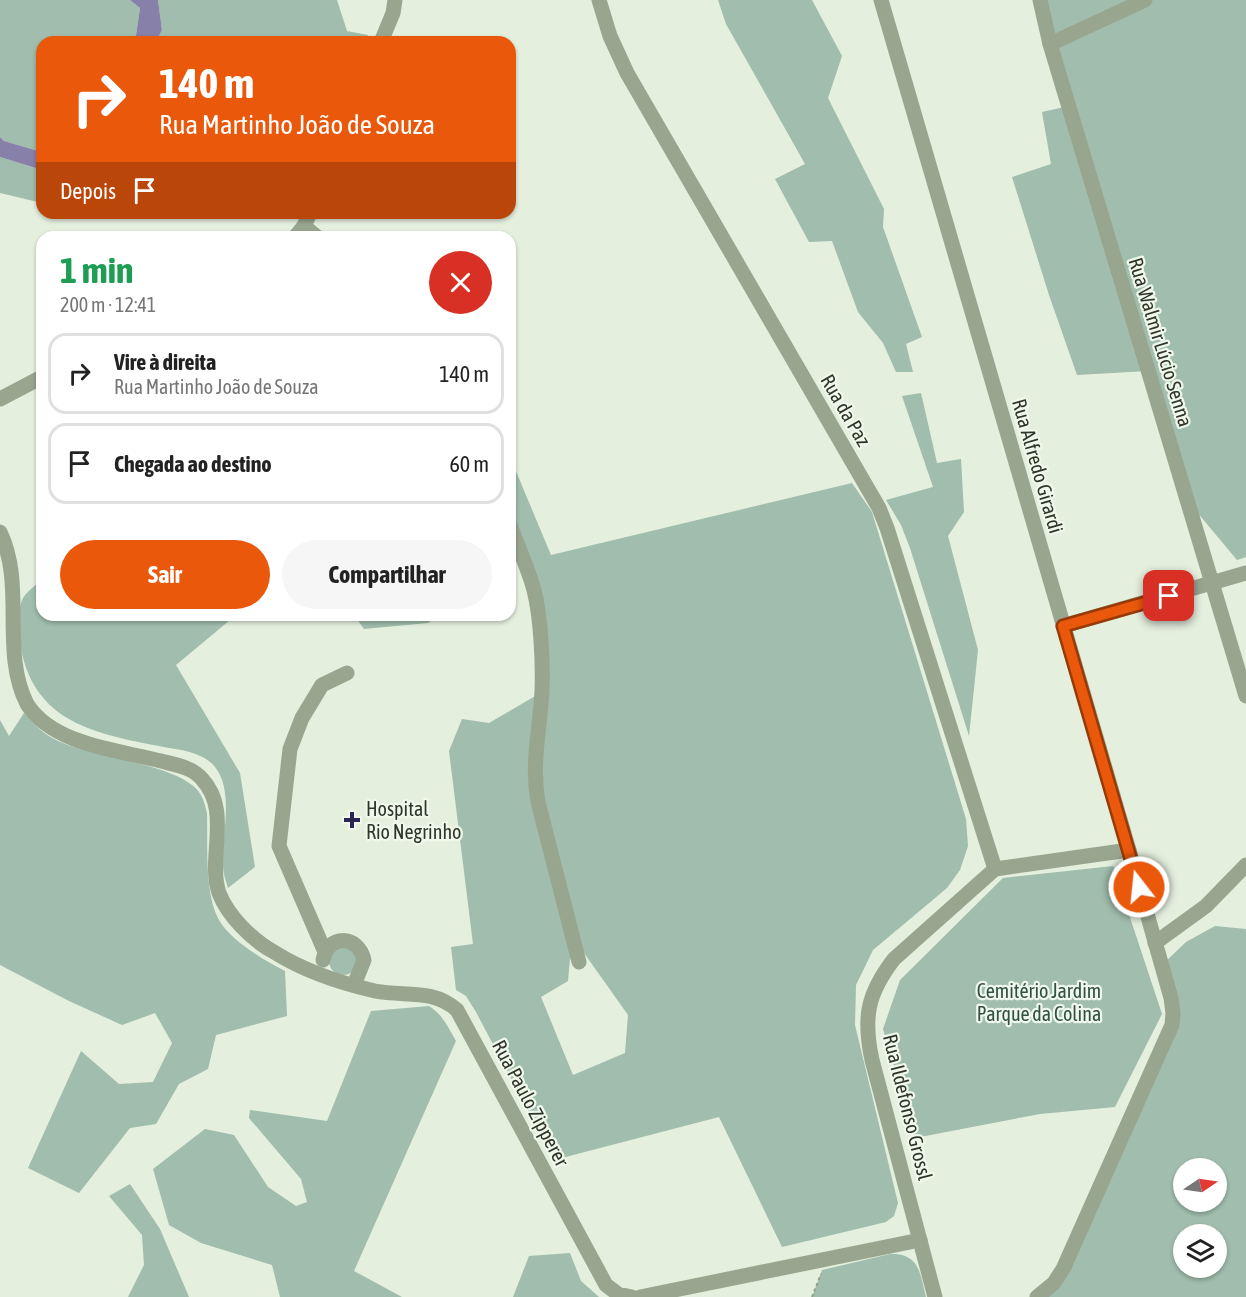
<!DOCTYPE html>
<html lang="pt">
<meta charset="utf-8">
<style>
:root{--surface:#fff;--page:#f6f6f6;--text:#222;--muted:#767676;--line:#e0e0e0;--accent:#ea580c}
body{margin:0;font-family:"Asap Condensed",sans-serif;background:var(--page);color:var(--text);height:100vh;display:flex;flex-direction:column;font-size:22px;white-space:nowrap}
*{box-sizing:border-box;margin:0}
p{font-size:20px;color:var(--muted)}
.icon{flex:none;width:33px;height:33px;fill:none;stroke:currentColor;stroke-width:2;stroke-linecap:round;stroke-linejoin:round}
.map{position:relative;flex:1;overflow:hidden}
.panel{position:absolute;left:36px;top:231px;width:480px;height:390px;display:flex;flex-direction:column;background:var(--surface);border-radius:18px;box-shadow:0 2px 4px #0004}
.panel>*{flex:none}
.banner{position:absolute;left:36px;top:36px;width:480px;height:183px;border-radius:18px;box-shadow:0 2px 4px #0004;background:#ea580c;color:#fff;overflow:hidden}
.needle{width:39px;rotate:77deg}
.tools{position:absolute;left:1173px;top:1158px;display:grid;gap:12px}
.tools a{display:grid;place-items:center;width:54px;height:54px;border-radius:50%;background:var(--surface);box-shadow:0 2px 4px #0004;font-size:30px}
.pin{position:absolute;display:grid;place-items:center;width:51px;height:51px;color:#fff;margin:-26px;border-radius:12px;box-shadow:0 3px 9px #0006}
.me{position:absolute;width:66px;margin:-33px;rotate:344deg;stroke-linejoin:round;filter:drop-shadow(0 0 4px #0008)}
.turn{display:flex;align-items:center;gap:21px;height:126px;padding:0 24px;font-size:27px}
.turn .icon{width:78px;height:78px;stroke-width:2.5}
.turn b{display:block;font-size:42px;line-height:51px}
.then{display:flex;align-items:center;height:57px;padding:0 24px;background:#0003;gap:12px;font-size:22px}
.round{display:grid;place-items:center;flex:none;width:63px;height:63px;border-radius:32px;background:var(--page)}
.overview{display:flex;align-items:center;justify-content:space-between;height:102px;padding:0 24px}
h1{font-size:36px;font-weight:700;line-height:45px;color:#1e9e55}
.action{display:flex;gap:12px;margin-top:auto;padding:12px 24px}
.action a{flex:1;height:69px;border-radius:36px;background:var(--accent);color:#fff;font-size:24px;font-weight:700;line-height:69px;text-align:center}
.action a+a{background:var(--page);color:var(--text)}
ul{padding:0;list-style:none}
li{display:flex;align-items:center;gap:18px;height:81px;margin:0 12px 9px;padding:0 12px;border:3px solid var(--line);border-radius:18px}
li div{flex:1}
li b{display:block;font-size:22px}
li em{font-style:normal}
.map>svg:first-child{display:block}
.green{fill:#a0bdad;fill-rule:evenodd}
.water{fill:#8781a9}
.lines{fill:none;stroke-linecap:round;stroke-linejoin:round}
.path{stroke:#93a087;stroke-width:2;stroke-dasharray:3 3;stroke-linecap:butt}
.minor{stroke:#99a68f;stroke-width:15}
.route-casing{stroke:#983908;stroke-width:15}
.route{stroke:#ea580c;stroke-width:10}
.poi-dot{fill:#2c2451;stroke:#eff8ea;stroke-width:2}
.labels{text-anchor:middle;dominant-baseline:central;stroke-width:4.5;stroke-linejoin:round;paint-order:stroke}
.street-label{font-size:20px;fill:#30352a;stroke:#eff8ea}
.poi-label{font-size:20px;fill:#30352a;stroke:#eff8ea;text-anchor:start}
.park-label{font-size:20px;fill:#305040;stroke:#eff8ea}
</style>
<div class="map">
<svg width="1246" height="1297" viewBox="0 0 1246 1297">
<rect width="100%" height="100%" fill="#e4efde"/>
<g class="green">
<path d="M 0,0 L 130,0 L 140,8 L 135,42 L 42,42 L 42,152 L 4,141 L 0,137 Z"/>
<path d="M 158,0 L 337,0 L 347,31 L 368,35 L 365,42 L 156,42 L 162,30 Z"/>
<path d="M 718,0 L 812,0 L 842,56 L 828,98 L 884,209 L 883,227 L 922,337 L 906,344 L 913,372 L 896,372 L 883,343 L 858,312 L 832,241 L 809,242 L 775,179 L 805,164 L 726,24 Z"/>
<path d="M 1040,0 L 1246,0 L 1246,557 L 1237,560 L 1186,499 L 1148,371 L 1077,375 L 1049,295 L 1012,177 L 1051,164 L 1042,112 L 1069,106 Z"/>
<path d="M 0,157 L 42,170 L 42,203 L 0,193 Z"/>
<path d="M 921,393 L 937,463 L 961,459 L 964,512 L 948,536 L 978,650 L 969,736 L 910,548 L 901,525 L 886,500 L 933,487 L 902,396 Z"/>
<path d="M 510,457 L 551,555 L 852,483 L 872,512 L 966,819 L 968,846 L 960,870 L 947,888 L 873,950 L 856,985 L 855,1025 L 898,1203 L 894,1216 L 886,1222 L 782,1247 L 719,1117 L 554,1160 L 476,1012 L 466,996 L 456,990 L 451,947 L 473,944 L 449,751 L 462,719 L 489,723 L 542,692 L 542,667 L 520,553 L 510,556 ZM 572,936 L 628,1015 L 625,1053 L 573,1075 L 541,997 L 568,981 Z"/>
<path d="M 42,579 L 42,615 L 236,615 L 176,665 L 240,773 L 255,867 L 228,888 C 226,881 223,873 223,866 C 221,837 235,792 215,767 C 205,754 184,750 169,748 C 104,735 36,727 21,649 C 19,635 16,606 25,595 C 30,589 37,584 42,579 Z"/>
<path d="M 354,615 L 441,615 L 428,623 L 364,629 Z"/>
<path d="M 24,713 C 34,724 43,734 56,740 C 92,758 177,763 199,792 C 204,799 205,806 207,813 C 208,844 204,893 219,920 C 231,941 264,960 285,971 L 287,1016 L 216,1035 L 208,1069 L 179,1084 L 156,1124 L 130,1128 L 79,1193 L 28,1168 L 81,1051 L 119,1084 L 153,1082 L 172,1043 L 155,1013 L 122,1025 L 69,1001 L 0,965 L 0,720 L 9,736 Z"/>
<path d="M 1113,866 L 1162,1014 L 1115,1107 L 1040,1114 L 915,1138 L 883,1029 L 900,980 L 1003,878 Z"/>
<path d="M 1215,926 L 1246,929 L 1246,1297 L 1037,1297 L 1046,1290 L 1172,1025 L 1162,965 L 1186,942 ZM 1184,1168 L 1216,1168 L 1216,1202 L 1184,1202 ZM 1184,1234 L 1216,1234 L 1216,1268 L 1184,1268 Z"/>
<circle cx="343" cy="961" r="14"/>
<path d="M 429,1006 C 443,1015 448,1027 456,1041 L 354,1271 L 402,1297 L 280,1297 L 272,1265 L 201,1243 L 169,1225 L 153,1169 L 205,1129 L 234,1135 L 268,1187 L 296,1206 L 307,1202 L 301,1179 L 249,1118 L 250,1110 L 327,1121 L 371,1011 Z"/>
<path d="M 130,1184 L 160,1229 L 189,1297 L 128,1297 L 144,1265 L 142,1235 L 109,1196 Z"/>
<path d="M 570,1253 L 581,1281 L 599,1297 L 513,1297 L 529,1256 Z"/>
<path d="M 890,1254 C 920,1253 920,1274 926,1297 L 812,1297 L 822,1270 Z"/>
</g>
<g class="water">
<path d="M 130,0 L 158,0 L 162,30 L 156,42 L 135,42 L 140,8 Z"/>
<path d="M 0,137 L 4,141 L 42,152 L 42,170 L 0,157 Z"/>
</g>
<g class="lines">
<path class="path" d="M 812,1297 L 821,1274"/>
<g class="minor">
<path d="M 599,0 L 610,36 L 627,73 L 879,508 L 887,528 L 995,869"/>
<path d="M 881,0 L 1129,850 L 1171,998 L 1173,1013 L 1172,1025 L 1167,1036 L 1063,1269 L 1054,1283 L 1037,1297"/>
<path d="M 1040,0 L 1050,44 L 1246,696"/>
<path d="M 381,42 L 393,13 L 395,0"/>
<path d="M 1050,44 L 1145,0"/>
<path d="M 304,226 L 317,237"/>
<path d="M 295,237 L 304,226 L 310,213"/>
<path d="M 0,399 L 42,377"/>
<path d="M 510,525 C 518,547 528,568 534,590 C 541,618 543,662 542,691 C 540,730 531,762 538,802 L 579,962"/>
<path d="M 0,532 C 26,586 0,650 27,704 C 53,745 118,750 161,761 C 176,765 192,767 202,779 C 232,811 207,857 219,893 C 228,916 252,940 274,952 C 304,971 340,983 375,991 C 405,997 432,988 457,1010 L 606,1285 L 618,1294 L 632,1297"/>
<path d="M 1063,626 L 1246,573"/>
<path d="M 995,869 L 1129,850"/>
<path d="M 1155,943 L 1206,906 L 1246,865"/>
<path d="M 325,952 L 279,846 L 290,749 L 302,718 L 322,685 L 347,673"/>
<path d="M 323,960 C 328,934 358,934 364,960 L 354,985"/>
<path d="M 640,1297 L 920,1240"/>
<path d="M 935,1297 L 872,1060 C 863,1018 867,994 894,959 L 995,869"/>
</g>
</g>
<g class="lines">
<g class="route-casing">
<path id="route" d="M 1139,887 L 1063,626 L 1169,596"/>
</g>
<use href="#route" class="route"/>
</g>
<path class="poi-dot" d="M349 811h6v6h6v6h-6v6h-6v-6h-6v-6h6z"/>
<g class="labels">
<g class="street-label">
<text transform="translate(1161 342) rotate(73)">Rua Walmir Lúcio Senna</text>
<text transform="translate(846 410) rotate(60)">Rua da Paz</text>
<text transform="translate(1038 466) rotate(74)">Rua Alfredo Girardi</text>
<text transform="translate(531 1103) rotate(62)">Rua Paulo Zipperer</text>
<text transform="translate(908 1107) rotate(76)">Rua Ildefonso Grossl</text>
</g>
<g class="poi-label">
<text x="366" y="808">Hospital<tspan x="366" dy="23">Rio Negrinho</tspan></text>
</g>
<g class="park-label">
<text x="1039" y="990">Cemitério Jardim<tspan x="1039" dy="23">Parque da Colina</tspan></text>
</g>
</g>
</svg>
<div class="tools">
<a><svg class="needle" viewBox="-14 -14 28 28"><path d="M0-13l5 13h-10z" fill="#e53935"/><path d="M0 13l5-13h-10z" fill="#767676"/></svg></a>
<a><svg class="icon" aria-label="layers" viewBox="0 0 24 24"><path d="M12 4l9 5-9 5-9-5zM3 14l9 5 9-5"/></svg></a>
</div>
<div class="pin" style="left:1169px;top:596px;background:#d93025"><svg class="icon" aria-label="arrive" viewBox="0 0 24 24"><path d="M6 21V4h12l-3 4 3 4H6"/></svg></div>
<svg class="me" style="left:1139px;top:887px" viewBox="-20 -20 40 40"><circle r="17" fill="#ea580c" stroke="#fff" stroke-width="3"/><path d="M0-11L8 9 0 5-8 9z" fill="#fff"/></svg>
<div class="banner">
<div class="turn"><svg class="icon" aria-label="right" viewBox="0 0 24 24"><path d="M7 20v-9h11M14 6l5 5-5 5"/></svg><div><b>140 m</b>Rua Martinho João de Souza</div></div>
<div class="then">Depois<svg class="icon" aria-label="arrive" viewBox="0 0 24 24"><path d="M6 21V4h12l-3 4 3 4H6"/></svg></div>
</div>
<section class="panel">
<div class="overview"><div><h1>1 min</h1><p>200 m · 12:41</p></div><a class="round" style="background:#d93025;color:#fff"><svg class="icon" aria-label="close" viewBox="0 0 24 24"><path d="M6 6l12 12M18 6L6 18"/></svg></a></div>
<ul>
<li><svg class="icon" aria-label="right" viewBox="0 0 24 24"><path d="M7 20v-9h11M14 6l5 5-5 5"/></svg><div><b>Vire à direita</b><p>Rua Martinho João de Souza</p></div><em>140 m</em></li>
<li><svg class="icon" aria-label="arrive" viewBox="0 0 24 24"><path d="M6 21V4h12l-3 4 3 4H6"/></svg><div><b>Chegada ao destino</b></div><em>60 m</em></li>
</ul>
<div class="action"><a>Sair</a><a>Compartilhar</a></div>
</section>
</div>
